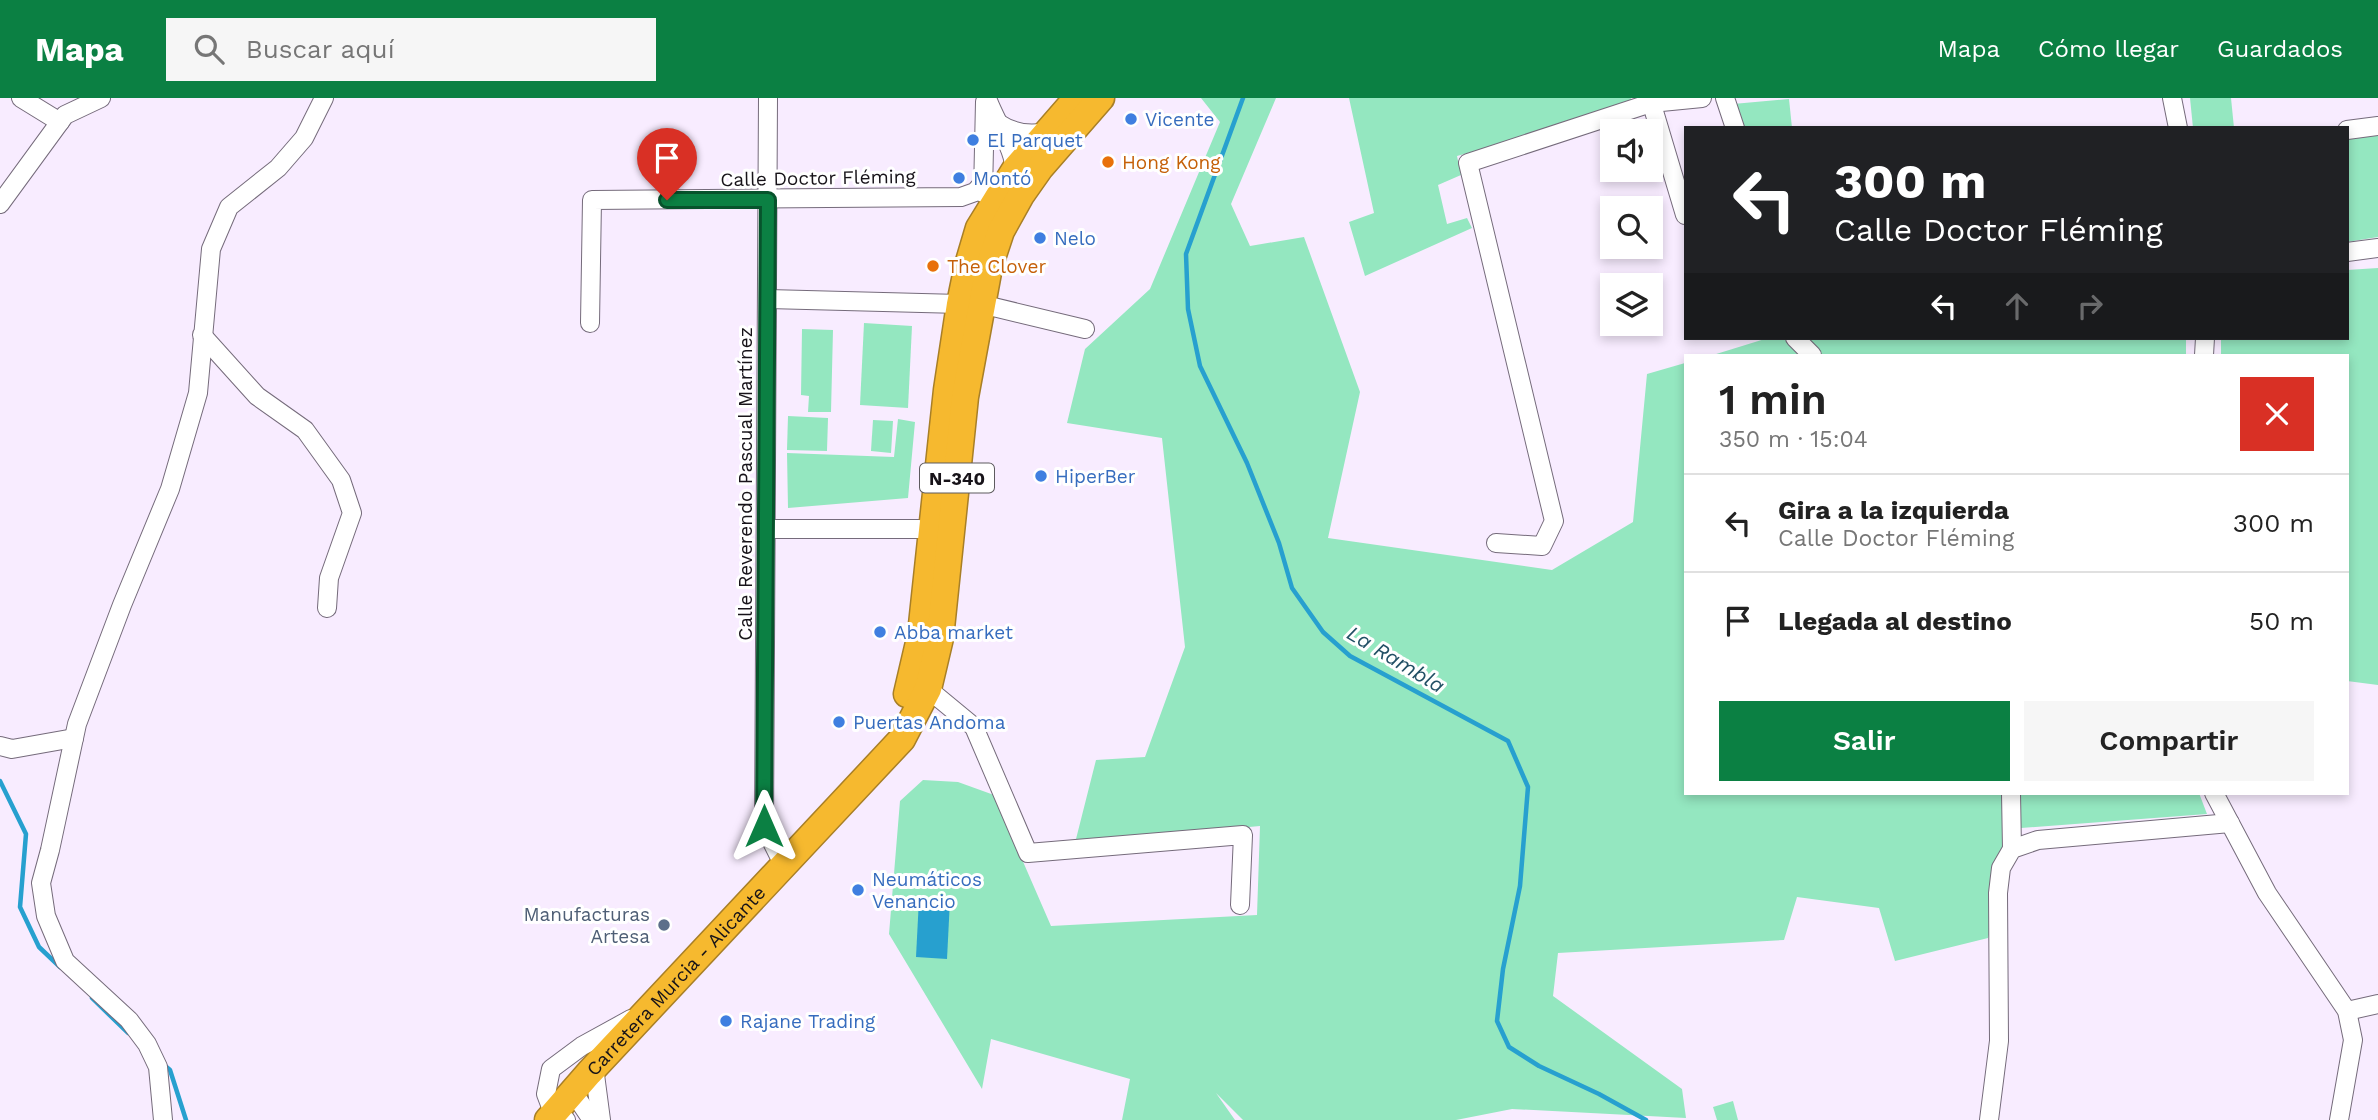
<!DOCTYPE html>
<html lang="es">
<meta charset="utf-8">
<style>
:root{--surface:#fff;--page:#f6f6f6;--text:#222;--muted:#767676;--line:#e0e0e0;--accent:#0b8043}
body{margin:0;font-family:"Work Sans",sans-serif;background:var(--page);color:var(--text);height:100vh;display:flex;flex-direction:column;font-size:26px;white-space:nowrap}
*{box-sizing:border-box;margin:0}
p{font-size:23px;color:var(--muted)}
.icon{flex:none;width:38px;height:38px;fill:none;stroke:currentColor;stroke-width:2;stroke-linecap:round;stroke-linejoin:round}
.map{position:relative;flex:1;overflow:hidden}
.drawer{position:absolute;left:1684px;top:256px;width:665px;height:441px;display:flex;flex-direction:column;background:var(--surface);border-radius:0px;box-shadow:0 4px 10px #0003}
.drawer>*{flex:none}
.hud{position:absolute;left:1684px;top:28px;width:665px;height:214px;border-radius:0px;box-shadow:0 4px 10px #0003;background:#202124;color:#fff;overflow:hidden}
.buttons{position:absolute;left:1600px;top:21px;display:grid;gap:14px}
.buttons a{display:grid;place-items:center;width:63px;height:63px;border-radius:0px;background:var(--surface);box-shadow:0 4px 10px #0003;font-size:35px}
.pin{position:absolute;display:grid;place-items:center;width:60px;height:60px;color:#fff;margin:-72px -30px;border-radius:50% 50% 50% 0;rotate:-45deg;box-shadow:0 0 7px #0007}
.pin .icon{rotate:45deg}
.me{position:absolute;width:77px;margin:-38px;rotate:0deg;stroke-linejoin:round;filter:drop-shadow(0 0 5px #0008)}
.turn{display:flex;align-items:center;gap:24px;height:147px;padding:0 35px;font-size:32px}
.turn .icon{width:91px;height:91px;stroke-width:2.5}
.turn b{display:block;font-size:49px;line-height:60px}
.lanes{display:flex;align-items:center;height:66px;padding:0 35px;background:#0003;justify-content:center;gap:35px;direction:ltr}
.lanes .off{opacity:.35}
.round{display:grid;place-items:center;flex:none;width:74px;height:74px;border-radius:0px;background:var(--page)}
.head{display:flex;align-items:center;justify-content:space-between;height:119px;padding:0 35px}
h1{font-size:42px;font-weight:600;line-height:52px}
.button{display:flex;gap:14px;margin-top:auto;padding:14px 35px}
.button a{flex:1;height:80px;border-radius:0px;background:var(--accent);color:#fff;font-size:28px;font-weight:600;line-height:80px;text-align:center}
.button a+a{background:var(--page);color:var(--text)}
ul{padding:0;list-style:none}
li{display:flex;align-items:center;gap:21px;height:98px;padding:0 35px;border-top:2px solid var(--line)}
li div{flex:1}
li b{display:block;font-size:26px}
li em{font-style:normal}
header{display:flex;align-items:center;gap:42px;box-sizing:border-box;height:98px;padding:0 35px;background:var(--accent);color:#fff}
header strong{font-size:33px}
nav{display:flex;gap:38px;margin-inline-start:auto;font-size:24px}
.search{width:490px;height:63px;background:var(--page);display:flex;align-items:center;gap:18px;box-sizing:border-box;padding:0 24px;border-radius:0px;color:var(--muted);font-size:26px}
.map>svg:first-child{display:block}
.green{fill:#94e7c0}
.water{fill:#27a0cf}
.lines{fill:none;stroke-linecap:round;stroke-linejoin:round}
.stream{stroke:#27a0cf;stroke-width:4.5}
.minor-casing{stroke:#756b7b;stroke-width:20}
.highway-casing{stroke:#a87f27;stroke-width:29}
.minor{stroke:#fff;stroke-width:18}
.highway{stroke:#f6b92f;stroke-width:26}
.route-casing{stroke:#07532c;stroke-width:18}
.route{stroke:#0b8043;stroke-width:12}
.shop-dot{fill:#3f7fe0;stroke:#fff;stroke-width:2.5}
.food-dot{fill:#e8710a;stroke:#fff;stroke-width:2.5}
.service-dot{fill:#5c6f8a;stroke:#fff;stroke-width:2.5}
.labels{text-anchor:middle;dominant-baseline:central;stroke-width:6;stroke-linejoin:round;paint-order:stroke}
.shield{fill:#fff;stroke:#5d5a5e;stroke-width:2}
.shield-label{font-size:18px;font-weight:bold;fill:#171319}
.shop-label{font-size:19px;fill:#366cbe;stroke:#fff;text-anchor:start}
.food-label{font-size:19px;fill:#c56008;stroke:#fff;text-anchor:start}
.street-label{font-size:19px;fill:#171319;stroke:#fff}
.service-label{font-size:19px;fill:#4e5e75;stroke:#fff;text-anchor:end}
.water-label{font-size:21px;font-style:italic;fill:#225065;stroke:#fff}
</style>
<header>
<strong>Mapa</strong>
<div class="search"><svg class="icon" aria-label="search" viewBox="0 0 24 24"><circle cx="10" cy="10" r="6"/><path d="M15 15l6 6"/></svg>Buscar aquí</div>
<nav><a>Mapa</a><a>Cómo llegar</a><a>Guardados</a></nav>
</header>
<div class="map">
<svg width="2378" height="1022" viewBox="0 0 2378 1022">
<rect width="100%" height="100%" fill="#f8ecff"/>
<g class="green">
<path d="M 1201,0 L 1276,0 L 1231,106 L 1250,148 L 1304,139 L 1360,294 L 1328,440 L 1552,472 L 1633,424 L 1647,276 L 1685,265 L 1685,695 L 2199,695 L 2207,716 L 2021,730 L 1988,840 L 1895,863 L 1879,810 L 1797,799 L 1784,842 L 1558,855 L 1553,898 L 1682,991 L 1686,1020 L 1512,1011 L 1456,1022 L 1243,1022 L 1216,995 L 1235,1022 L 1122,1022 L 1130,981 L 991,941 L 982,991 L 889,836 L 900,703 L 923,682 L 958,684 L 994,697 L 1051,828 L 1257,817 L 1260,728 L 1075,745 L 1096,662 L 1145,659 L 1185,549 L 1162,340 L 1067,325 L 1085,251 L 1150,191 L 1220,24 Z"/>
<path d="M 1349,0 L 1631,0 L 1629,10 L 1457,58 L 1461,77 L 1438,87 L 1447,126 L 1467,120 L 1472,130 L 1365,178 L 1349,124 L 1374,115 Z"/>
<path d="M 2190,0 L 2231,0 L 2234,30 L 2193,30 Z"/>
<path d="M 1789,1 L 1792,30 L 1742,30 L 1733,6 Z"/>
<path d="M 2378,35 L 2378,139 L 2347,144 L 2347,41 Z"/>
<path d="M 2378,170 L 2378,587 L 2347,583 L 2347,257 L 2221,257 L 2221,240 L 2347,240 L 2347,172 Z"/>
<path d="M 864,225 L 912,228 L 908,310 L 860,307 Z"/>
<path d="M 802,231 L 833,232 L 831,314 L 808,314 L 809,298 L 801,297 Z"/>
<path d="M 1768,240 L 2186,240 L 2186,257 L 1713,257 Z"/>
<path d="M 788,318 L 828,320 L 827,353 L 787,352 Z"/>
<path d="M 898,321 L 915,324 L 908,400 L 788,410 L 787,355 L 894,359 Z"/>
<path d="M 873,322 L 893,323 L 891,355 L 871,353 Z"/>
<path d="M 1733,1003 L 1738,1022 L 1717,1022 L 1713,1009 Z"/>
</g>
<path class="water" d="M 919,801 L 950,802 L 947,861 L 916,859 Z"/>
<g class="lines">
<g class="stream">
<path d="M 1243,0 L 1186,156 L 1188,211 L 1200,268 L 1247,365 L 1279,445 L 1292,490 L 1323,534 L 1350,558 L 1508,643 L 1528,689 L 1520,788 L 1503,871 L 1497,923 L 1509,949 L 1539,968 L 1599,996 L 1646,1022"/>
<path d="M 0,683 L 26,736 L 20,809 L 39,849 L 60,869"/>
<path d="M 92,900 L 128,935"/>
<path d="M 163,966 L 170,972 L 186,1022"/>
</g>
<g class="minor-casing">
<g id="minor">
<path d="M 21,0 L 60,24"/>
<path d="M 768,0 L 764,728 L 784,768"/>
<path d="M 987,0 C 994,21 1019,58 1014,78"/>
<path d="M 1650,0 L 1685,117"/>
<path d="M 1725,0 L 1735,30"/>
<path d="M 2172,0 L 2178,30"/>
<path d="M 998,25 C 1013,35 1028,38 1046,34"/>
<path d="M 2347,32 L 2378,28"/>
<path d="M 983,95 L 985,4"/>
<path d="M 0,106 L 65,17 L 101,0"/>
<path d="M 2347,154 L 2378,150"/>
<path d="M 768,201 L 960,206"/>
<path d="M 981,206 L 1085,231"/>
<path d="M 590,225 L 592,102 L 961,99 L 975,94 L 984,84"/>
<path d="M 202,237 L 257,298 L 305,332 L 341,382 L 352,415 L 329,480 L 327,510"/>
<path d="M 1795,240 L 1812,257"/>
<path d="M 2204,257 L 2205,240"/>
<path d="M 766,431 L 919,431"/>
<path d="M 1496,445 L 1542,448 L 1554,423 L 1468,65 L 1651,5 L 1702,0"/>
<path d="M 928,591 L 974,629 L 1028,755 L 1243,737 L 1240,807"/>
<path d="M 0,648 L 12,651 L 74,640"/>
<path d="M 2011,695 L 2012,751"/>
<path d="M 2214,695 L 2267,795 L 2347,913 L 2353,942 L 2339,1022"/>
<path d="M 2347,913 L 2378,906"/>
<path d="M 594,969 L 601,1022"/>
<path d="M 573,994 L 592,1022"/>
<path d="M 163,1022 L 158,969 L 147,946 L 129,922 L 65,863 L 46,818 L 41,785 L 50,752 L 77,626 L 122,507 L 170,391 L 198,295 L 211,151 L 229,109 L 278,70 L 304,40 L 324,0"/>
<path d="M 566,1022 L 554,1017 L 546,996 L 551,971 L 582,948 L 631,921"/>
<path d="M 1989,1022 L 1999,943 L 1998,795 L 2001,770 L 2012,751 L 2038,742 L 2230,725"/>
</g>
</g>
<g class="highway-casing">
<g id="highway">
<path d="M 907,596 L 921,536 L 947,292 L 960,206 L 968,167 L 979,130 L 1016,70 L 1077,0"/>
<path id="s1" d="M 548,1022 L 589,975 L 902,641 L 928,591 L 940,540 L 965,299 L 989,169 L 1001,133 L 1021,97 L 1040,70 L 1101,0"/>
</g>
</g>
<use href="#minor" class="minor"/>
<use href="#highway" class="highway"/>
</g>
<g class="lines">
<g class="route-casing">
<path id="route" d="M 667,102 L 768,102 L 764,728"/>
</g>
<use href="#route" class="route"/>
</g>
<g class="shop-dot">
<circle cx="1131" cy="21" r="7"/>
<circle cx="973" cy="42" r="7"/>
<circle cx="959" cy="80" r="7"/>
<circle cx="1040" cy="140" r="7"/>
<circle cx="1041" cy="378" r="7"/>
<circle cx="880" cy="534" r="7"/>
<circle cx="839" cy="624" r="7"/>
<circle cx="858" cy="792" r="7"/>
<circle cx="726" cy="923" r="7"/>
</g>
<g class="food-dot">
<circle cx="1108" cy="64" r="7"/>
<circle cx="933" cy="168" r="7"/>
</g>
<circle class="service-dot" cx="664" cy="827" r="7"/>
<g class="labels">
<rect class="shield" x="920" y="365.5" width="74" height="29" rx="5"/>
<g class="shield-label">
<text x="957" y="380">N-340</text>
</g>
<g class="shop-label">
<text x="1145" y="21">Vicente</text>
<text x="987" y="42">El Parquet</text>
<text x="973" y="80">Montó</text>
<text x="1054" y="140">Nelo</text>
<text x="1055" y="378">HiperBer</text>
<text x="894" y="534">Abba market</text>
<text x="853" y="624">Puertas Andoma</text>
<text x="872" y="781">Neumáticos<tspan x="872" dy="22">Venancio</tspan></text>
<text x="740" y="923">Rajane Trading</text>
</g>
<g class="food-label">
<text x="1122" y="64">Hong Kong</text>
<text x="947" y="168">The Clover</text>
</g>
<g class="street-label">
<text transform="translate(818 80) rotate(-1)">Calle Doctor Fléming</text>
<text transform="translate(745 386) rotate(-90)">Calle Reverendo Pascual Martínez</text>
<text stroke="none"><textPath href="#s1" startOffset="189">Carretera Murcia - Alicante</textPath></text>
</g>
<g class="service-label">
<text x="650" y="816">Manufacturas<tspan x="650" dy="22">Artesa</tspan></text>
</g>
<g class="water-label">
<text transform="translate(1396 561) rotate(31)">La Rambla</text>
</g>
</g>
</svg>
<div class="buttons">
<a><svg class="icon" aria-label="sound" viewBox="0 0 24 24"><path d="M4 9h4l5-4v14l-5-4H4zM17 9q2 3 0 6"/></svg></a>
<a><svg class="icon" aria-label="search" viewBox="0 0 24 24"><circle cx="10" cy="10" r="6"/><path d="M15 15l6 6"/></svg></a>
<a><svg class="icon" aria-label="layers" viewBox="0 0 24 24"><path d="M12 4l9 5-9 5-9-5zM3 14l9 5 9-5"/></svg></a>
</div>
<div class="pin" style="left:667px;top:102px;background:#d93025"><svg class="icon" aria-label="arrive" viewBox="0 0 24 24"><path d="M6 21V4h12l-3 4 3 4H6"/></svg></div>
<svg class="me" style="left:764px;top:728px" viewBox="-20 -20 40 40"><path d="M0-17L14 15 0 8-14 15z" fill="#0b8043" stroke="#fff" stroke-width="4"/></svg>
<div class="hud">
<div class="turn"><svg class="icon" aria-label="left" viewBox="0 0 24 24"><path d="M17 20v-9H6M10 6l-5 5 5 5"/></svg><div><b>300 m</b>Calle Doctor Fléming</div></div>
<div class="lanes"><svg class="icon" aria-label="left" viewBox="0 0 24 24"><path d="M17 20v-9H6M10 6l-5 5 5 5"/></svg><svg class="icon off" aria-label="ahead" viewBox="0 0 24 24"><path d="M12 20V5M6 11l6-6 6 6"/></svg><svg class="icon off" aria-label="right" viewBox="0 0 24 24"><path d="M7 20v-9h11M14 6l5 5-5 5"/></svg></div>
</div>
<section class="drawer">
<div class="head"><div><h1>1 min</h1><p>350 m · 15:04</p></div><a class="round" style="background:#d93025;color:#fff"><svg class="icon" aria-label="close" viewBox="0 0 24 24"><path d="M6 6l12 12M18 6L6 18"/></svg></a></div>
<ul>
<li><svg class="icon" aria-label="left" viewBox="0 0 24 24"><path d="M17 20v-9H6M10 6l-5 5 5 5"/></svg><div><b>Gira a la izquierda</b><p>Calle Doctor Fléming</p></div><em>300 m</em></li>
<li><svg class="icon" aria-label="arrive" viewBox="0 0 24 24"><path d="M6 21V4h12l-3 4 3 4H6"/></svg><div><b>Llegada al destino</b></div><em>50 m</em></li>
</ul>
<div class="button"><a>Salir</a><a>Compartir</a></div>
</section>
</div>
